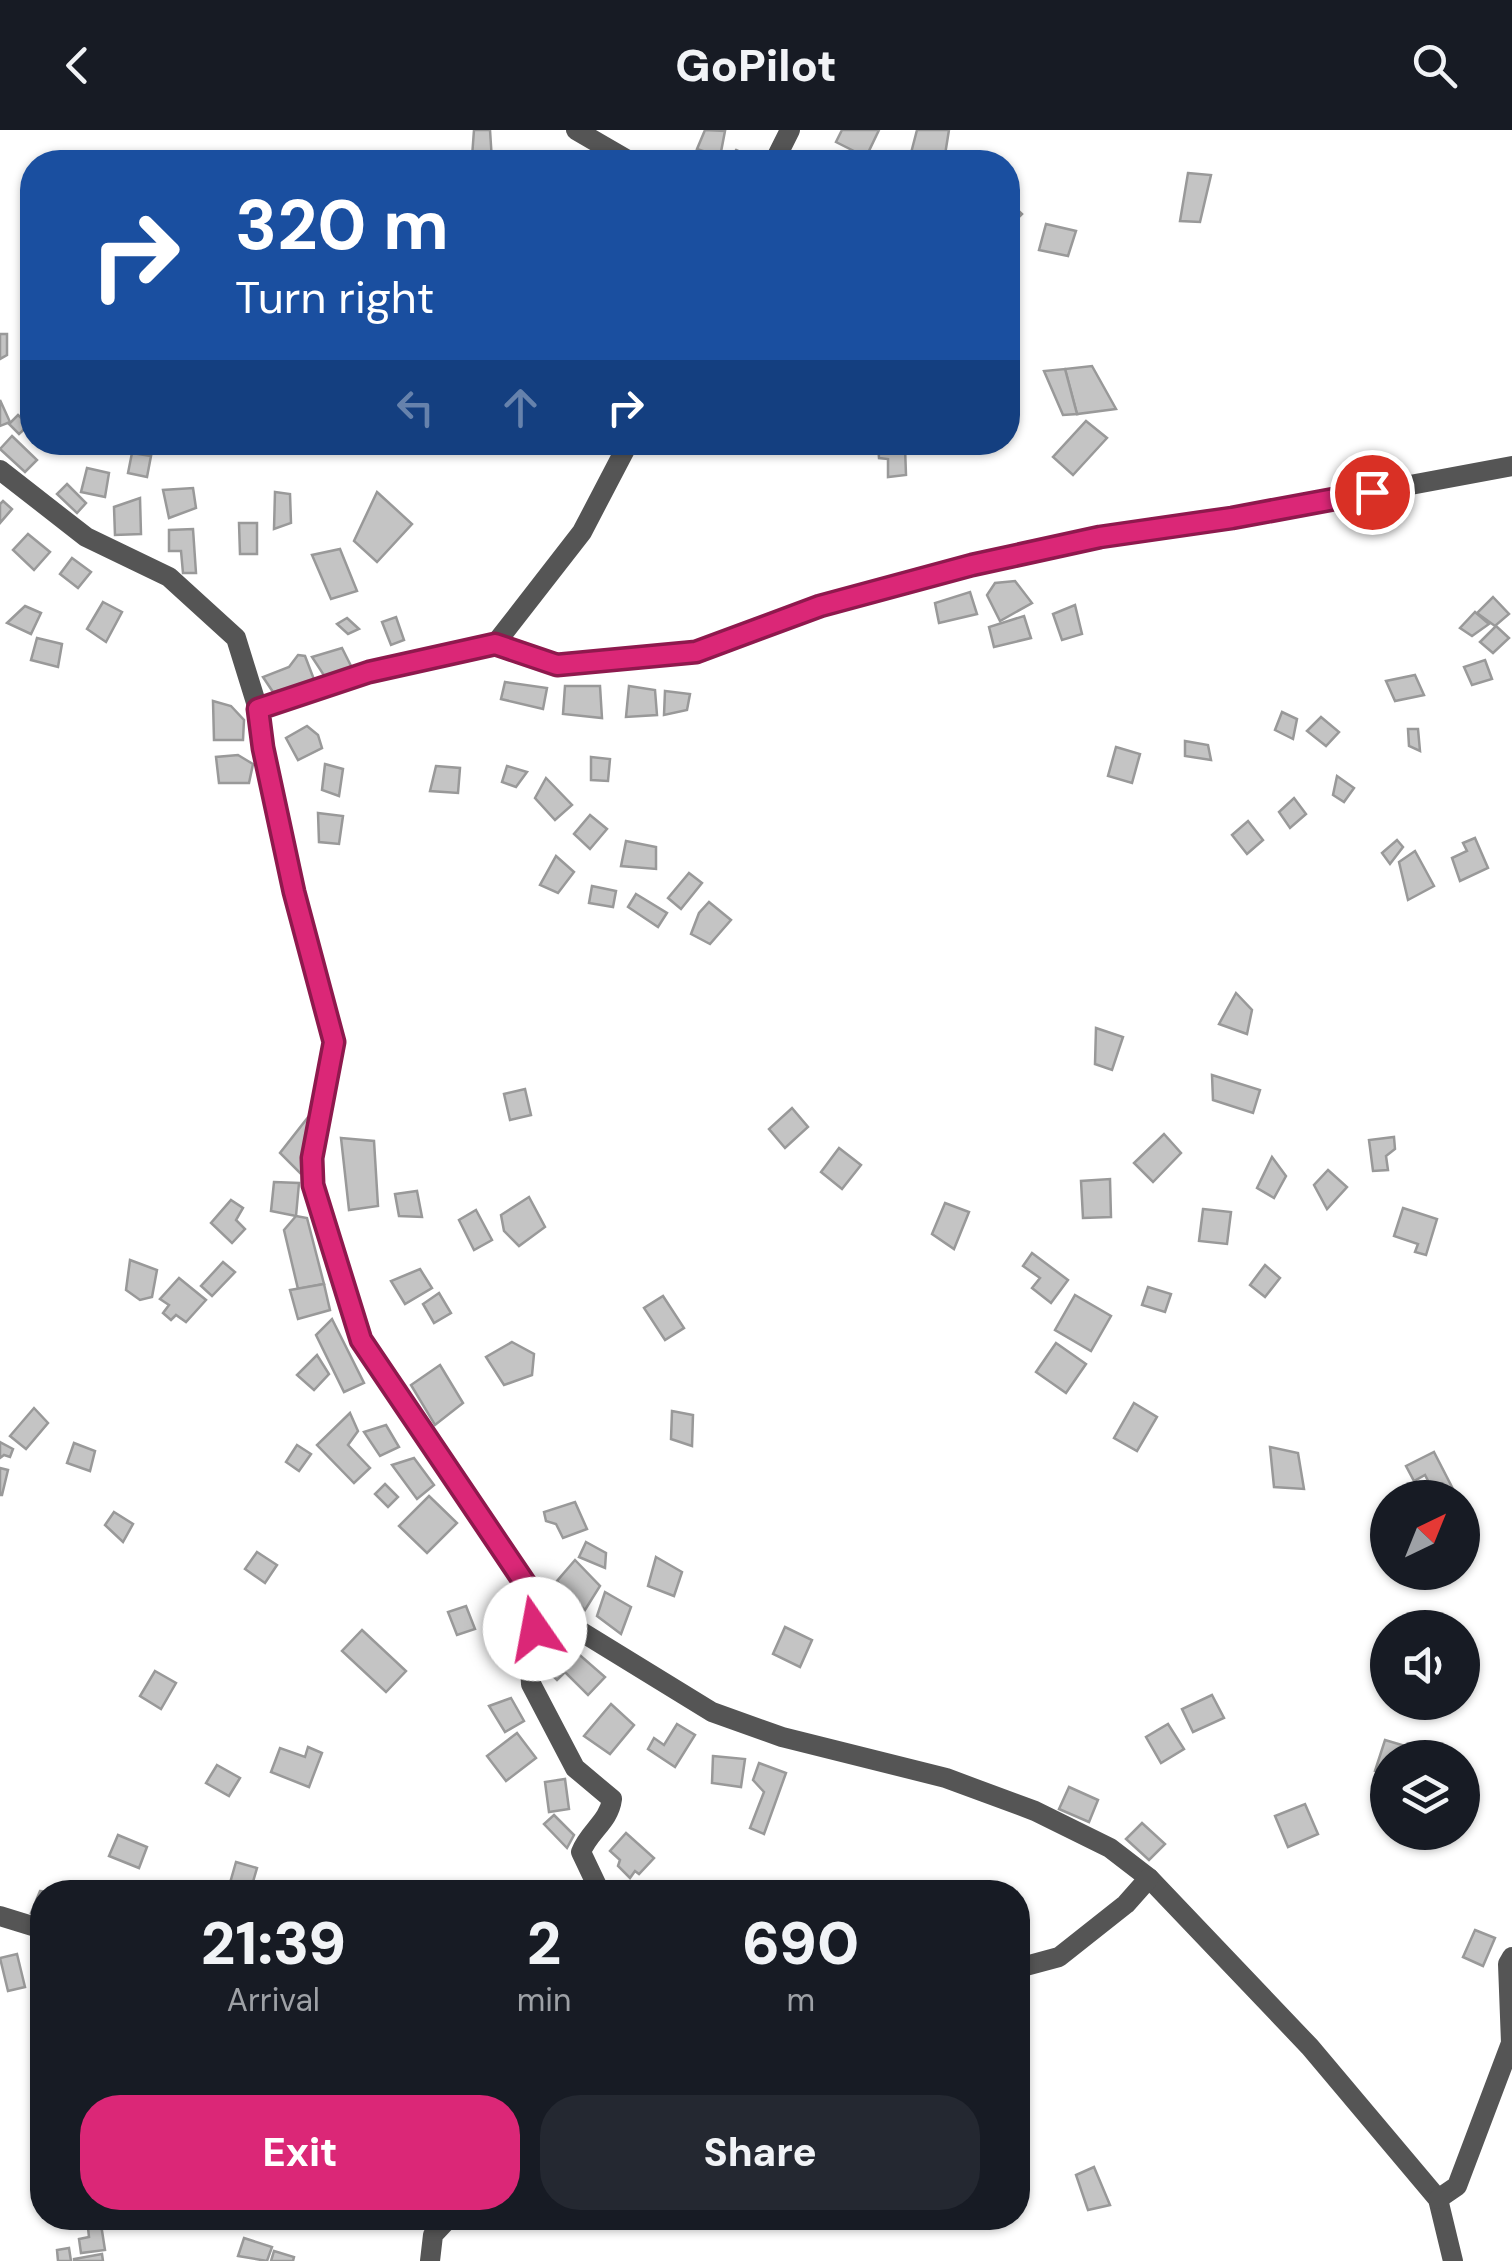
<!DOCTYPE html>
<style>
:root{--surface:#171b24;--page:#242831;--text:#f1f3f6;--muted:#9ea1a6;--accent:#db2777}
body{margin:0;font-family:"DM Sans",sans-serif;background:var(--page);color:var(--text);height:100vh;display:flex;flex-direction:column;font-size:38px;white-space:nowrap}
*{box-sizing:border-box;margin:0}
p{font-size:32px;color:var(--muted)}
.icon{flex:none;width:55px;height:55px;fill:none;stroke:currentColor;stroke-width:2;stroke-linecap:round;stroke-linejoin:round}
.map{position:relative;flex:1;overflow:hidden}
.drawer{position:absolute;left:30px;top:1750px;width:1000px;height:350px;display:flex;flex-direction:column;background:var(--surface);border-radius:40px;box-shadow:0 2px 8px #0004}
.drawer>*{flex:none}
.top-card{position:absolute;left:20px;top:20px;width:1000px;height:305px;border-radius:40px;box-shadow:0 2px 8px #0004;background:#1a4fa0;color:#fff;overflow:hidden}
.needle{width:65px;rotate:43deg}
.fabs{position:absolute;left:1370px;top:1350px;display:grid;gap:20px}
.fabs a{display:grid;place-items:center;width:110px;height:110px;border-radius:50%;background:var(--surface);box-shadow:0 2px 8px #0004;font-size:50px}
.pin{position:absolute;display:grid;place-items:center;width:85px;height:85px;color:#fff;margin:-42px;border:5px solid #fff;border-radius:50%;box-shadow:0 2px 10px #0007}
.me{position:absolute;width:110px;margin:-55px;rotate:348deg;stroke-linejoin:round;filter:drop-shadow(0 0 8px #0008)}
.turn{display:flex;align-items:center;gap:35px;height:210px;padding:0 50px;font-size:45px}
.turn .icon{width:130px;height:130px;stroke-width:2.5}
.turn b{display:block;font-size:70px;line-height:85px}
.lanes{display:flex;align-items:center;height:95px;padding:0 50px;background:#0003;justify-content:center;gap:50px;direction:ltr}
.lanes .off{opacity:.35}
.eta{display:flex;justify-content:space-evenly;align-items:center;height:170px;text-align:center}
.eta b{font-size:60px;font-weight:800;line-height:70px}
.cta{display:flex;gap:20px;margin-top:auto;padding:20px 50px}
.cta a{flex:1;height:115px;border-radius:40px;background:var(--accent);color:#fff;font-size:40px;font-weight:800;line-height:115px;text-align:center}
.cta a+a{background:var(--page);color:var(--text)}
header{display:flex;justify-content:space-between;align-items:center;height:130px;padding:0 50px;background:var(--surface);font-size:45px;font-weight:800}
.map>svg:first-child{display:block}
.building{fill:#c4c4c4;stroke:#999;stroke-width:2.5}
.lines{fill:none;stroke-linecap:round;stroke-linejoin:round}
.minor{stroke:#555;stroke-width:20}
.route-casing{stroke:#8e194d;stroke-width:25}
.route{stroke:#db2777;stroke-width:18}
</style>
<header><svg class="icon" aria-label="back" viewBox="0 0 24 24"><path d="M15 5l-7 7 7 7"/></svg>GoPilot<svg class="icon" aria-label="search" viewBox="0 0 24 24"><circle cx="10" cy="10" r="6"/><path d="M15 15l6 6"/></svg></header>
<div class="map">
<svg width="1512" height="2131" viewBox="0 0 1512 2131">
<rect width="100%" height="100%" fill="#fff"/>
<g class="building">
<path d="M 474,0 L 490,0 L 492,31 L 472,27 Z"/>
<path d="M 705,0 L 725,1 L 720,27 L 697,19 Z"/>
<path d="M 842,0 L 879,0 L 866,27 L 836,12 Z"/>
<path d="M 917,0 L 949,0 L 944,31 L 911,23 Z"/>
<path d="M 736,20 L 755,29 L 754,32 L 729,32 Z"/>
<path d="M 1188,43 L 1211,45 L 1200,92 L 1180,91 Z"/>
<path d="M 1008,71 L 1022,84 L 1008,98 Z"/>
<path d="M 1046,94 L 1076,101 L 1068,126 L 1039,120 Z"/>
<path d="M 0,204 L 7,204 L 7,225 L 0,229 Z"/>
<path d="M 1092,236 L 1116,279 L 1077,284 L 1065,239 Z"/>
<path d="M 1065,239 L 1077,284 L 1063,285 L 1044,241 Z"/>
<path d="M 0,270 L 10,292 L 0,296 Z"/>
<path d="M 18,285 L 29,295 L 19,304 L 9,294 Z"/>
<path d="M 1086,291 L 1107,308 L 1073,345 L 1053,327 Z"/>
<path d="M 12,306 L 37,330 L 25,342 L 0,319 Z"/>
<path d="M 878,313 L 905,317 L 906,345 L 888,347 L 888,329 L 879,328 Z"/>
<path d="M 132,323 L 151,326 L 147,347 L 128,343 Z"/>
<path d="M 87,338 L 109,343 L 105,367 L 81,362 Z"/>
<path d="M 67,354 L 86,373 L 77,383 L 57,364 Z"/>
<path d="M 193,358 L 196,378 L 169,388 L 163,360 Z"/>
<path d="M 275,362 L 290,364 L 291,393 L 274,399 Z"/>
<path d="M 377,362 L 412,394 L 377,432 L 354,411 Z"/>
<path d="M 140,368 L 141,404 L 115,405 L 114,377 Z"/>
<path d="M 3,371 L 12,379 L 0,393 L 0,374 Z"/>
<path d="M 239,393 L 257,393 L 257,424 L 240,424 Z"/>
<path d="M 193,399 L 196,443 L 183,443 L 181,421 L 169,421 L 169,400 Z"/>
<path d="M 28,404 L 50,422 L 34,440 L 13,420 Z"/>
<path d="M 340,419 L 357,461 L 331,469 L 312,425 Z"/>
<path d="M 72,428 L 91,442 L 78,458 L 60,444 Z"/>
<path d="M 1015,451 L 1032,473 L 1000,491 L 987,465 L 995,453 Z"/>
<path d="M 970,462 L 977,484 L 939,493 L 935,473 Z"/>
<path d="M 1493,467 L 1509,484 L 1495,496 L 1477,483 Z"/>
<path d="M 103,472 L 122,482 L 106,512 L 87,499 Z"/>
<path d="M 1075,475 L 1082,504 L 1062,510 L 1053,484 Z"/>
<path d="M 25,476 L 41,483 L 31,504 L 7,493 Z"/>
<path d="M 1475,482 L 1489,494 L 1472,506 L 1460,498 Z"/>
<path d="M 1024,486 L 1031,508 L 994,517 L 989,497 Z"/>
<path d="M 396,487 L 404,510 L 391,515 L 382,492 Z"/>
<path d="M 347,488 L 359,499 L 348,504 L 337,494 Z"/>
<path d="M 1496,496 L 1509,508 L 1493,523 L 1480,512 Z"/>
<path d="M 37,508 L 62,514 L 58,537 L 31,530 Z"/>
<path d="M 342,518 L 352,538 L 327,550 L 312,527 Z"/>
<path d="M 298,525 L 305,526 L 315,552 L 273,562 L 263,547 L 289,537 Z"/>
<path d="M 1485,530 L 1492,549 L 1472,555 L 1464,537 Z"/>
<path d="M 1415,545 L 1424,565 L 1395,571 L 1386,551 Z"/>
<path d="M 505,552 L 547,558 L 543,579 L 501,569 Z"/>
<path d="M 565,556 L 600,556 L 602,588 L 563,584 Z"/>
<path d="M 629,556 L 655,560 L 657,585 L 626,587 Z"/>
<path d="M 665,561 L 690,564 L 687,580 L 664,585 Z"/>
<path d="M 213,571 L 231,576 L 244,590 L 243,610 L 214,610 Z"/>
<path d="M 1282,582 L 1297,589 L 1293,609 L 1275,600 Z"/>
<path d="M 1321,587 L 1339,602 L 1326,616 L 1307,601 Z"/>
<path d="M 307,596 L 318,605 L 322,618 L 298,630 L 286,608 Z"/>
<path d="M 1408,599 L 1418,599 L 1420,621 L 1409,616 Z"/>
<path d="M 1185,611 L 1208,615 L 1211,630 L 1185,626 Z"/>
<path d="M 1116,617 L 1140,624 L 1132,653 L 1108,646 Z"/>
<path d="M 238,625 L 253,634 L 249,653 L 219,653 L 216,627 Z"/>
<path d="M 591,627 L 610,629 L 608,651 L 591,650 Z"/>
<path d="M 325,634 L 343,639 L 339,666 L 322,660 Z"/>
<path d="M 436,636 L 460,638 L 458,663 L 430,661 Z"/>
<path d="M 507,636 L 527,642 L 516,657 L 502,652 Z"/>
<path d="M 1337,646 L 1354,658 L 1344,672 L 1333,665 Z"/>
<path d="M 546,648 L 572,675 L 555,690 L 535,668 Z"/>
<path d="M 1294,668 L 1306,684 L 1290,698 L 1279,682 Z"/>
<path d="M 318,683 L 343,686 L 339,714 L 319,712 Z"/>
<path d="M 590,685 L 607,699 L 590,719 L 574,704 Z"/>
<path d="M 1248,691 L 1263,710 L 1247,724 L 1232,705 Z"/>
<path d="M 1475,708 L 1488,738 L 1460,751 L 1452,728 L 1467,721 L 1463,713 Z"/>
<path d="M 1397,710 L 1403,717 L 1390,734 L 1382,723 Z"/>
<path d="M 626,711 L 656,717 L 656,739 L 621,736 Z"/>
<path d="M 1415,721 L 1434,756 L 1408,770 L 1399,732 Z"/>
<path d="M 556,726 L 574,742 L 558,763 L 540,755 Z"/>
<path d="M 689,743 L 702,753 L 681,779 L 668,768 Z"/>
<path d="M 592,756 L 616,761 L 613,777 L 589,773 Z"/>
<path d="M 636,764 L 667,783 L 658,797 L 628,777 Z"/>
<path d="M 709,772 L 731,790 L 710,814 L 691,804 L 699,783 Z"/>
<path d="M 1236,863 L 1252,880 L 1247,904 L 1219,894 Z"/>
<path d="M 1096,898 L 1123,907 L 1112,940 L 1095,934 Z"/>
<path d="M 1212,945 L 1260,960 L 1253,983 L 1213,970 Z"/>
<path d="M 525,959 L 531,985 L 510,990 L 504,964 Z"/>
<path d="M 792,978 L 808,997 L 785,1018 L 769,999 Z"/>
<path d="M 309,986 L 317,995 L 310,1032 L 300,1043 L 280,1023 Z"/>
<path d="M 1164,1004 L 1181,1023 L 1153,1052 L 1134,1033 Z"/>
<path d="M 1394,1007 L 1395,1019 L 1386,1026 L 1388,1040 L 1373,1041 L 1369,1010 Z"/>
<path d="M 341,1008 L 374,1011 L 378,1076 L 349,1080 Z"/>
<path d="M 839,1018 L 861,1035 L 842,1059 L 821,1042 Z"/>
<path d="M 1272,1027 L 1286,1046 L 1274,1068 L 1257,1058 Z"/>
<path d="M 1328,1040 L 1347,1057 L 1327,1079 L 1314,1055 Z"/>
<path d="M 1110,1049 L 1111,1087 L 1083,1088 L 1081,1051 Z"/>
<path d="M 274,1052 L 299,1053 L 296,1086 L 271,1081 Z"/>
<path d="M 417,1061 L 422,1087 L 399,1086 L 395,1064 Z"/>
<path d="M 529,1067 L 545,1097 L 519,1116 L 504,1101 L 501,1085 Z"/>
<path d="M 231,1070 L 243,1078 L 236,1090 L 245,1099 L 232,1113 L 211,1093 Z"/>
<path d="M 945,1073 L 969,1082 L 954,1119 L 932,1104 Z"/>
<path d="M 1403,1078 L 1437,1089 L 1426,1125 L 1415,1122 L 1418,1114 L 1394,1106 Z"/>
<path d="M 1203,1079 L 1231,1082 L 1227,1114 L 1199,1111 Z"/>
<path d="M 476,1080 L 492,1110 L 474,1120 L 459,1090 Z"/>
<path d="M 296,1086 L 307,1088 L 324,1154 L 298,1159 L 284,1100 Z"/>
<path d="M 1032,1123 L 1068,1150 L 1051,1173 L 1032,1158 L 1040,1148 L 1023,1136 Z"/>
<path d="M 130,1130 L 157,1140 L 152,1167 L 140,1170 L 126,1160 Z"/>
<path d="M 223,1132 L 235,1142 L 212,1166 L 201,1156 Z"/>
<path d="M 1265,1135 L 1280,1148 L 1265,1167 L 1250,1155 Z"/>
<path d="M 420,1139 L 432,1158 L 405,1174 L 391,1151 Z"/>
<path d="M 179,1148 L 206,1170 L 186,1192 L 176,1185 L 171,1190 L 163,1183 L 169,1175 L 160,1169 Z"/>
<path d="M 324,1154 L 330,1180 L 298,1189 L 290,1160 Z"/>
<path d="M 1148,1157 L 1171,1164 L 1165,1182 L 1142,1175 Z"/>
<path d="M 439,1163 L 451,1183 L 434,1193 L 423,1174 Z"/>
<path d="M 1075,1165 L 1111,1186 L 1091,1221 L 1055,1200 Z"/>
<path d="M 663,1166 L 684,1198 L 665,1210 L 644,1178 Z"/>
<path d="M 332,1189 L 364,1253 L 344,1262 L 316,1205 Z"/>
<path d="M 512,1212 L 534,1224 L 532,1245 L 504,1255 L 486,1227 Z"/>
<path d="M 1056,1213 L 1086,1234 L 1066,1263 L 1036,1242 Z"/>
<path d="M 317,1225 L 329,1244 L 314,1260 L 297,1245 Z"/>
<path d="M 440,1235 L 463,1273 L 435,1295 L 411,1255 Z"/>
<path d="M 1134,1273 L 1157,1287 L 1137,1321 L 1114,1308 Z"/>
<path d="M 34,1278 L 48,1293 L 26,1319 L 10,1306 Z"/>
<path d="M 672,1281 L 693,1285 L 692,1316 L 671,1309 Z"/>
<path d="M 350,1283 L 358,1301 L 348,1315 L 370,1338 L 354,1353 L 317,1315 Z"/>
<path d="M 386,1295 L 399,1317 L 380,1326 L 364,1302 Z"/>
<path d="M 0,1312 L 13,1319 L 10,1327 L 4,1325 L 0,1328 Z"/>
<path d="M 74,1313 L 95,1321 L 90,1341 L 67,1333 Z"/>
<path d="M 297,1315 L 311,1324 L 299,1341 L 286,1332 Z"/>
<path d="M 1270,1317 L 1298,1323 L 1304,1359 L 1274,1357 Z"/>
<path d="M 1434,1322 L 1454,1361 L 1440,1368 L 1437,1368 L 1425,1345 L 1414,1351 L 1406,1336 Z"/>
<path d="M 414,1328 L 434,1355 L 417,1369 L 392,1335 Z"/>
<path d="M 0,1338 L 8,1340 L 2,1365 L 0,1365 Z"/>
<path d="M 385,1354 L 398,1367 L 388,1377 L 375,1364 Z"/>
<path d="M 429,1366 L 457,1393 L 427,1423 L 399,1396 Z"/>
<path d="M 575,1372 L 587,1399 L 563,1408 L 556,1394 L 546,1391 L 544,1382 Z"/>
<path d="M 114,1382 L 133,1394 L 123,1412 L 105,1395 Z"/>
<path d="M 586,1412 L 606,1423 L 605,1438 L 579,1427 Z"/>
<path d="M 257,1422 L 277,1435 L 265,1453 L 245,1439 Z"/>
<path d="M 656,1427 L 682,1442 L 674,1466 L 648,1456 Z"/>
<path d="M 575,1430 L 600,1456 L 585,1480 L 557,1451 Z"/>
<path d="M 605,1462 L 631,1477 L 621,1504 L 597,1486 Z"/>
<path d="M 466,1476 L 475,1499 L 457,1505 L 448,1482 Z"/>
<path d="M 785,1497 L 812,1510 L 800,1537 L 773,1524 Z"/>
<path d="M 362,1500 L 406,1541 L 386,1562 L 342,1521 Z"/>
<path d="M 567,1514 L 605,1547 L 588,1565 L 565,1542 L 557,1550 L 543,1536 Z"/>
<path d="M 155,1541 L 176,1553 L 161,1579 L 140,1566 Z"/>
<path d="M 1212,1565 L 1224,1588 L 1193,1602 L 1182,1579 Z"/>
<path d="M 511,1568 L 524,1591 L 505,1602 L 489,1576 Z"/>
<path d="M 611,1574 L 634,1595 L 610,1624 L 584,1606 Z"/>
<path d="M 677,1594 L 695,1605 L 675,1637 L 648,1619 L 654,1608 L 664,1615 Z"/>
<path d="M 1168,1594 L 1184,1619 L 1161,1633 L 1146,1607 Z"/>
<path d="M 517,1603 L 536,1628 L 506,1651 L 487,1626 Z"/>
<path d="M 1385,1610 L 1409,1617 L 1406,1628 L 1388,1628 L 1388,1645 L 1375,1641 Z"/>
<path d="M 308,1617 L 322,1623 L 309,1657 L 271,1642 L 280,1618 L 305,1627 Z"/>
<path d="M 713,1626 L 745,1629 L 741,1657 L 712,1653 Z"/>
<path d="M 759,1633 L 786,1643 L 764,1704 L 750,1698 L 764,1662 L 753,1650 Z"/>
<path d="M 217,1635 L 240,1648 L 229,1666 L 206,1653 Z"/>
<path d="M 565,1649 L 569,1679 L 549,1682 L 545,1652 Z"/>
<path d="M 1069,1657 L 1098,1670 L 1089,1692 L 1059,1679 Z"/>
<path d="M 1305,1674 L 1318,1704 L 1288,1717 L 1275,1686 Z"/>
<path d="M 554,1685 L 574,1705 L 567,1718 L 544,1694 Z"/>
<path d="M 1142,1693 L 1165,1714 L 1149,1730 L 1126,1709 Z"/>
<path d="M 626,1703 L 654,1728 L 639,1744 L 635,1741 L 630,1748 L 618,1736 L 620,1730 L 610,1721 Z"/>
<path d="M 118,1705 L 147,1717 L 139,1738 L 109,1726 Z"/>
<path d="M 236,1732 L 257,1738 L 250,1762 L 228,1760 Z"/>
<path d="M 40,1761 L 48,1762 L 42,1762 L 42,1786 L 31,1783 Z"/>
<path d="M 1475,1800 L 1495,1808 L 1483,1836 L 1463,1827 Z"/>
<path d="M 17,1824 L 25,1857 L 8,1861 L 0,1828 Z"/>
<path d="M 40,1831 L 42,1832 L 42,1861 L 33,1859 Z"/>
<path d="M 1094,2037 L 1110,2075 L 1088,2080 L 1076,2045 Z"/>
<path d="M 100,2088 L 105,2120 L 81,2123 L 79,2109 L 89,2107 L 87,2089 Z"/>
<path d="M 244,2108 L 272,2117 L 267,2131 L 238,2126 Z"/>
<path d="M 69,2118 L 71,2131 L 58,2131 L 57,2120 Z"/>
<path d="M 274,2121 L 294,2127 L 293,2131 L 271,2131 Z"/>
<path d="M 102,2124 L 103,2131 L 74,2131 L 74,2129 Z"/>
</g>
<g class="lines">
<g class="minor">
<path d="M 576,0 L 631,32"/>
<path d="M 774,32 L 790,0"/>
<path d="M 0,340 L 86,407 L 169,447 L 236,508 L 258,579 L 263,618 L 294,762 L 334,912 L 312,1028 L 313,1055 L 361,1210 L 541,1477 L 712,1582 L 782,1607 L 946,1648 L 1035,1681 L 1110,1718 L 1149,1748 L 1310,1917 L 1438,2069 L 1453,2131"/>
<path d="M 495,514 L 557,535 L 697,522 L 820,476 L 972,435 L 1100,407 L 1233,388 L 1512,336"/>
<path d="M 258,579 L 369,542 L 495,514 L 582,402 L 629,312"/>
<path d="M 541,1477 L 529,1521 L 531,1554 L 575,1638 L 612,1669 C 609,1692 589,1701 581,1722 L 600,1762"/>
<path d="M 0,1786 L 42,1799"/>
<path d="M 1018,1838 L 1059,1827 L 1126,1774 L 1149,1748"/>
<path d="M 1438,2069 L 1457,2056 L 1511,1913 L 1508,1834 L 1512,1827"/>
<path d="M 430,2131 L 433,2105 L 449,2088"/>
</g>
</g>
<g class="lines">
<g class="route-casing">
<path id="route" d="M 535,1499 L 541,1477 L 361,1210 L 313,1055 L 312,1028 L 334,912 L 294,762 L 263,618 L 258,579 L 369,542 L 495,514 L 557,535 L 696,522 L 820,476 L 972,435 L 1100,407 L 1232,388 L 1372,362"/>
</g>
<use href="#route" class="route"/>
</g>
</svg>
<div class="fabs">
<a><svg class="needle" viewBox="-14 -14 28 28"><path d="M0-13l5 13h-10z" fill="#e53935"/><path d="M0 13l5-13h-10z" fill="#9ea1a6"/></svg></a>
<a><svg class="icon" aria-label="sound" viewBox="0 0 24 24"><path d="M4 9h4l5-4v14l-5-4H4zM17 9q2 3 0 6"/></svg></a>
<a><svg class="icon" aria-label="layers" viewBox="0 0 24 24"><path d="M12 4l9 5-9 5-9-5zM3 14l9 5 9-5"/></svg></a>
</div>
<div class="pin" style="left:1372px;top:362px;background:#d93025"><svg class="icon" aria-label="arrive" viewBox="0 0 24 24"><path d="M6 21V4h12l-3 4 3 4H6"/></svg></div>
<svg class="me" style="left:535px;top:1499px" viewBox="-20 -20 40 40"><circle r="19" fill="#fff"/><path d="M0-13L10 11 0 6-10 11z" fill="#db2777"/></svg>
<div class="top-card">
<div class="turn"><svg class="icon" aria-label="right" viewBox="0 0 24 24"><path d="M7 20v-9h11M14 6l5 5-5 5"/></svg><div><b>320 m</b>Turn right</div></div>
<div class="lanes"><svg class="icon off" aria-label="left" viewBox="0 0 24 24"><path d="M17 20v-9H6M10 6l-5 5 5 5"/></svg><svg class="icon off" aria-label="ahead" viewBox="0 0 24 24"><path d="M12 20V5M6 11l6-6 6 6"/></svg><svg class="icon" aria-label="right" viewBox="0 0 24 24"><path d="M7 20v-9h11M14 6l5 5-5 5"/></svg></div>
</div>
<section class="drawer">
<div class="eta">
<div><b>21:39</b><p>Arrival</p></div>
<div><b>2</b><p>min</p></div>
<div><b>690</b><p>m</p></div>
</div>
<div class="cta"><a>Exit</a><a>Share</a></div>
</section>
</div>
